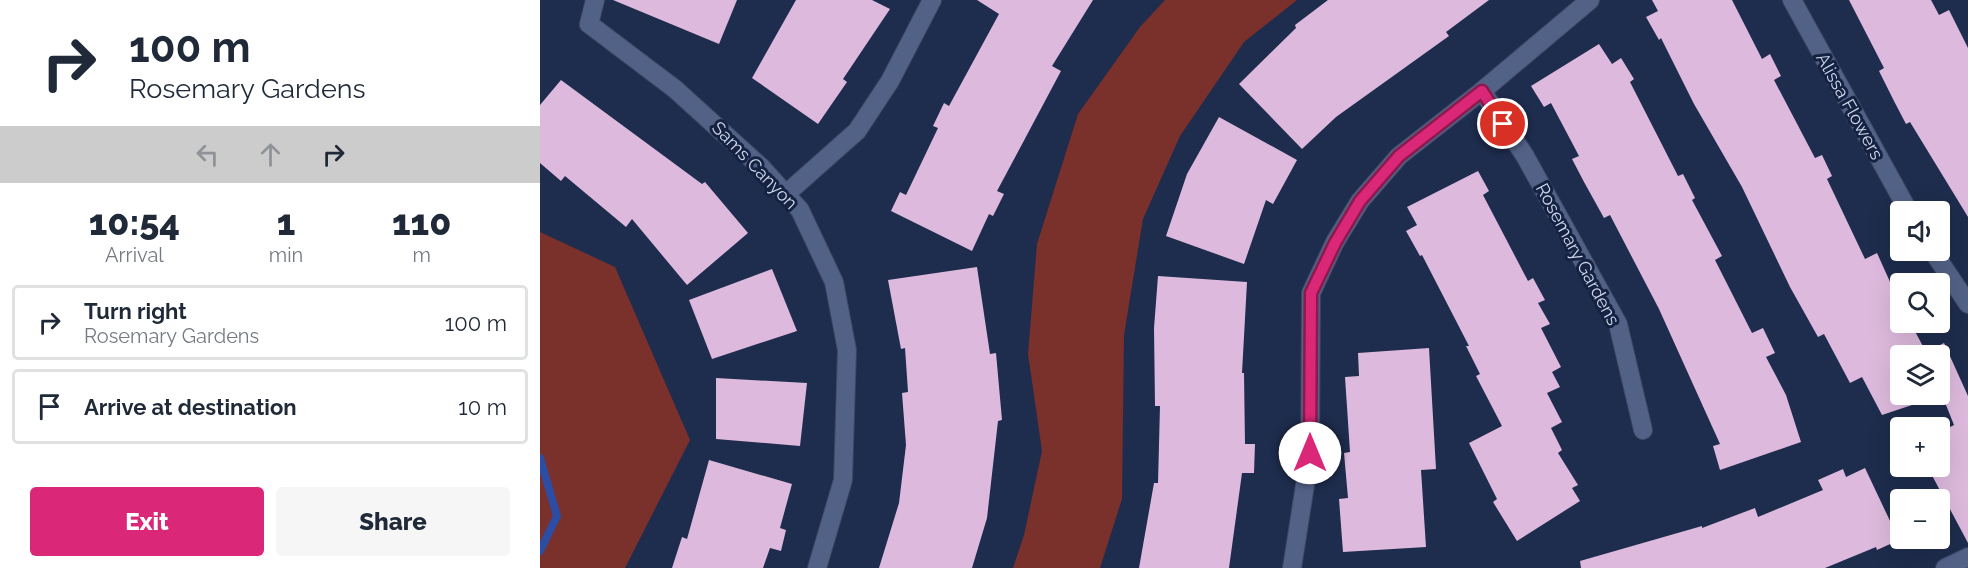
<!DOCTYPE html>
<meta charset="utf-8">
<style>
:root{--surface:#fff;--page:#f6f6f7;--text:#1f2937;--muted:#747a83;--line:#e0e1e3;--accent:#db2777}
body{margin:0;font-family:Raleway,sans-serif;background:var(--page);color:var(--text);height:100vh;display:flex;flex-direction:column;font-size:22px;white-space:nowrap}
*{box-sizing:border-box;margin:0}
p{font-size:20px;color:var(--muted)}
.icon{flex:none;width:33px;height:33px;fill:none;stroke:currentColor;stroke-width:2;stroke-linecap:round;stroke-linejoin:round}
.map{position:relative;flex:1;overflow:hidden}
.sheet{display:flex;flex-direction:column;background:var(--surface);width:540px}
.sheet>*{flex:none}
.top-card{background:#fff;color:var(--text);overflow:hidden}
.controls{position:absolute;left:1350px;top:201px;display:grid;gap:12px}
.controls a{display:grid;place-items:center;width:60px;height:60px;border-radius:6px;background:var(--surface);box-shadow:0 6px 24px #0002;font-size:30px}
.pin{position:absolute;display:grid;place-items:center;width:51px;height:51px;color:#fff;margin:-26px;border:3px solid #fff;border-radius:50%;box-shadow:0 2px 6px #0007}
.me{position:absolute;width:66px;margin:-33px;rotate:0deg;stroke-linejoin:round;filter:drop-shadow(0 0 4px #0008)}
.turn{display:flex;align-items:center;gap:21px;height:126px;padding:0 30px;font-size:27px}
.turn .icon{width:78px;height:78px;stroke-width:2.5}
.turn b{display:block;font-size:42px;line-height:51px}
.lanes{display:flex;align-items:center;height:57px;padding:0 30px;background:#0003;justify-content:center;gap:30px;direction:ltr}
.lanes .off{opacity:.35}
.eta{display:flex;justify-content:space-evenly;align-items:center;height:102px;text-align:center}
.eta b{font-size:36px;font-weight:800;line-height:42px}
.button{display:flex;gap:12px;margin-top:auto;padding:12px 30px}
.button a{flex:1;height:69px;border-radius:6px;background:var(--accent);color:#fff;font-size:24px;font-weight:800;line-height:69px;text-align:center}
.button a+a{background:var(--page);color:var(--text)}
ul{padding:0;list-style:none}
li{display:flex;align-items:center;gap:18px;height:75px;margin:0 12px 9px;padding:0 18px;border:3px solid var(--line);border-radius:6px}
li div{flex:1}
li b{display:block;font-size:22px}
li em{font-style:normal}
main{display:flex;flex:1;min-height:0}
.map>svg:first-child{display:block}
.green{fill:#7a302b}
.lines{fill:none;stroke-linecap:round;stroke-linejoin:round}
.stream{stroke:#2d4ca3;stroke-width:8}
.building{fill:#ddbadd;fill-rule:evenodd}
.street-casing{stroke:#3b4662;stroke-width:20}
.street{stroke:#526287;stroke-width:18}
.route-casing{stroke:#8e194d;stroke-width:15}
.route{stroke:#db2777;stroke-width:10}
.labels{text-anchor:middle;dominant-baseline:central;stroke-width:6;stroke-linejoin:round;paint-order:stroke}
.street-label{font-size:18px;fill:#ced8ed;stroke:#152242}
</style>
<main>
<section class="sheet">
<div class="top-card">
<div class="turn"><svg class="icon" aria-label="right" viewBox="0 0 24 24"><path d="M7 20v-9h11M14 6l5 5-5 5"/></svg><div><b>100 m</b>Rosemary Gardens</div></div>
<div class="lanes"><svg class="icon off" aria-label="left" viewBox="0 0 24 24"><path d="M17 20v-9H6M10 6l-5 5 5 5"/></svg><svg class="icon off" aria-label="ahead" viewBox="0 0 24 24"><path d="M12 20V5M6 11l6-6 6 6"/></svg><svg class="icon" aria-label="right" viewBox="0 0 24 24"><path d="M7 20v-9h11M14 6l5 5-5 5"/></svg></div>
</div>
<div class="eta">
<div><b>10:54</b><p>Arrival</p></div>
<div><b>1</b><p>min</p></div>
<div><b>110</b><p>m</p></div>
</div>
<ul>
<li><svg class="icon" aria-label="right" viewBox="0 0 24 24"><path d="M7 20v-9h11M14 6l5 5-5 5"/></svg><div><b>Turn right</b><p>Rosemary Gardens</p></div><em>100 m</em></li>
<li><svg class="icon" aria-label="arrive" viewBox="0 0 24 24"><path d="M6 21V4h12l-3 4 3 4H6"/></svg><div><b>Arrive at destination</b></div><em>10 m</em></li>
</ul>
<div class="button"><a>Exit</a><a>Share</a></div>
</section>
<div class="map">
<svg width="1428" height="568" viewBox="0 0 1428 568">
<rect width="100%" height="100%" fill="#1e2c4d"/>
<g class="green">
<path d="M 625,0 L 757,0 L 704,42 L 640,136 L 603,219 L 584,335 L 582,499 L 560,568 L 473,568 L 484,535 L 502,451 L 488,354 L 497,244 L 538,114 L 600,27 Z"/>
<path d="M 0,232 L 75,267 L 150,440 L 85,568 L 0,568 Z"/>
</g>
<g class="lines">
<path class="stream" d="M 0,458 L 17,516 L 0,551"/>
</g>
<g class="building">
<path d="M 73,0 L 197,0 L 179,44 Z"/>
<path d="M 256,0 L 332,0 L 350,9 L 303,79 L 307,82 L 278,124 L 212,78 Z"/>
<path d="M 437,0 L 553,0 L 512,66 L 521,71 L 457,191 L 464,194 L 453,216 L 449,214 L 432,251 L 351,211 L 360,192 L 366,195 L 398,128 L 393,126 L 404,103 L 409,106 L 459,14 Z"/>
<path d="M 788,0 L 949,0 L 906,32 L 909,36 L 796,117 L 762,149 L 699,84 L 756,28 L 755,25 Z"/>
<path d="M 1112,0 L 1192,0 L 1222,59 L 1230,54 L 1241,76 L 1234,80 L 1275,158 L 1282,155 L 1292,176 L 1287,179 L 1325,259 L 1337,253 L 1360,304 L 1360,322 L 1370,322 L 1386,352 L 1404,343 L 1428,396 L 1428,543 L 1387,466 L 1400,466 L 1400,432 L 1414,425 L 1402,395 L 1342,415 L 1322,377 L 1310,383 L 1284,334 L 1278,337 L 1250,287 L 1202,187 L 1154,104 L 1121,38 L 1119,40 L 1106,17 L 1118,11 ZM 1360,356 L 1400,356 L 1400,394 L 1360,394 Z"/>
<path d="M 1309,0 L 1391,0 L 1399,15 L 1409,10 L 1428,48 L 1428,217 L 1370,122 L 1366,124 L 1355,103 L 1339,71 L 1344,68 Z"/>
<path d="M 1059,44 L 1072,64 L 1081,58 L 1094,79 L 1090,82 L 1138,176 L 1143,174 L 1155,198 L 1152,200 L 1182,256 L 1175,260 L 1212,333 L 1223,328 L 1235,353 L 1226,357 L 1246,395 L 1261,442 L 1180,470 L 1173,446 L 1180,444 L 1119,309 L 1070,215 L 1064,218 L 1044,182 L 1032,159 L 1039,156 L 1011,103 L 1004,107 L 991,86 Z"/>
<path d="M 21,80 L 162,184 L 165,182 L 208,233 L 147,285 L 92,219 L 86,227 L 25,176 L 21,181 L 0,163 L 0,105 Z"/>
<path d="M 679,117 L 757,160 L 733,204 L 726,200 L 704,264 L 626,236 L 647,174 Z"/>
<path d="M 938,171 L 949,191 L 943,195 L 988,281 L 993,278 L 1005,300 L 998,303 L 1010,324 L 1001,328 L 1021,367 L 1012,372 L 1020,387 L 1007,393 L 1022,422 L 1011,428 L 1022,450 L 1018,453 L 1038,485 L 1032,488 L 1040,501 L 977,541 L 953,502 L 957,499 L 929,443 L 962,426 L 936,376 L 940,374 L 926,346 L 929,346 L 882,255 L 880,256 L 866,231 L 877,225 L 867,207 Z"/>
<path d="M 437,267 L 450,354 L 456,353 L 462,420 L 458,421 L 447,518 L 432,568 L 339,568 L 359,503 L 366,445 L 362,393 L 368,392 L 365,348 L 361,349 L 348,280 Z"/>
<path d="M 232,269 L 257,331 L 172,359 L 149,300 Z"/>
<path d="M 618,276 L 707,282 L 702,373 L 704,373 L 705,444 L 715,444 L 714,473 L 702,473 L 689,568 L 599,568 L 614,483 L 618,483 L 620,406 L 615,406 L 614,328 Z"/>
<path d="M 889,348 L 896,469 L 881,470 L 886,547 L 803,552 L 799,499 L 808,498 L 804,453 L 810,452 L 805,377 L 819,376 L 818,353 Z"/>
<path d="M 176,378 L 267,383 L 260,446 L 176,439 Z"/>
<path d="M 169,460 L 252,484 L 240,528 L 246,530 L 241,551 L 230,548 L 223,568 L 132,568 L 142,537 L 147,539 Z"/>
<path d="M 1325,468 L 1359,540 L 1337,550 L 1336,547 L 1285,568 L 1041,568 L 1040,561 L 1162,526 L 1162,528 L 1215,508 L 1218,517 L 1283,490 L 1278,480 L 1303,469 L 1306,477 Z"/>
</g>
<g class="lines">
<g class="street-casing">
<g id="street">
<path d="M 55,0 L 49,24 L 135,89 L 222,168 L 260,210 L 294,282 L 307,350 L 303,480 L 277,568"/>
<path d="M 1252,0 L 1369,212"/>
<path d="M 942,91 L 985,156 L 1078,324 L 1103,430"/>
<path d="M 246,194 L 317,131 L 350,81 L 392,0"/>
<path d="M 1392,250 L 1428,304"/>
<path d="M 752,568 L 770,453 L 771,293 L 795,242 L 820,201 L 859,156 L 942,91 L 1050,0"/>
<path d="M 1405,568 L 1428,557"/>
</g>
</g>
<use href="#street" class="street"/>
</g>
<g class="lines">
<g class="route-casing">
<path id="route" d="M 770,453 L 771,293 L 795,243 L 820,201 L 859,156 L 942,91 L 963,124"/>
</g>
<use href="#route" class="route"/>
</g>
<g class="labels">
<g class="street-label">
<text transform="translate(1310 106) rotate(61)">Alissa Flowers</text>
<text transform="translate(215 165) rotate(46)">Sams Canyon</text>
<text transform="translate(1038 254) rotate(62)">Rosemary Gardens</text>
</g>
</g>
</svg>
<div class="controls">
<a><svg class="icon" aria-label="sound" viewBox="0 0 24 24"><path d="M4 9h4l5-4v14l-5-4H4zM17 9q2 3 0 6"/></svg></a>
<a><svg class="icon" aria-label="search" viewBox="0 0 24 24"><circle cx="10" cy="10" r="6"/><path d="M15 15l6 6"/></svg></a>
<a><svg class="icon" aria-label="layers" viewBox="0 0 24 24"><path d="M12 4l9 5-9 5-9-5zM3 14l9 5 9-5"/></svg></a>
<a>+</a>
<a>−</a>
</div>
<div class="pin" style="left:963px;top:124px;background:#d93025"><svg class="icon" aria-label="arrive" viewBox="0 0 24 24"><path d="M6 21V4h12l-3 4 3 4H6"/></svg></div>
<svg class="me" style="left:770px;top:453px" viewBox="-20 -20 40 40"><circle r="19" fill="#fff"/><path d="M0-13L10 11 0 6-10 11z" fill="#db2777"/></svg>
</div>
</main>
